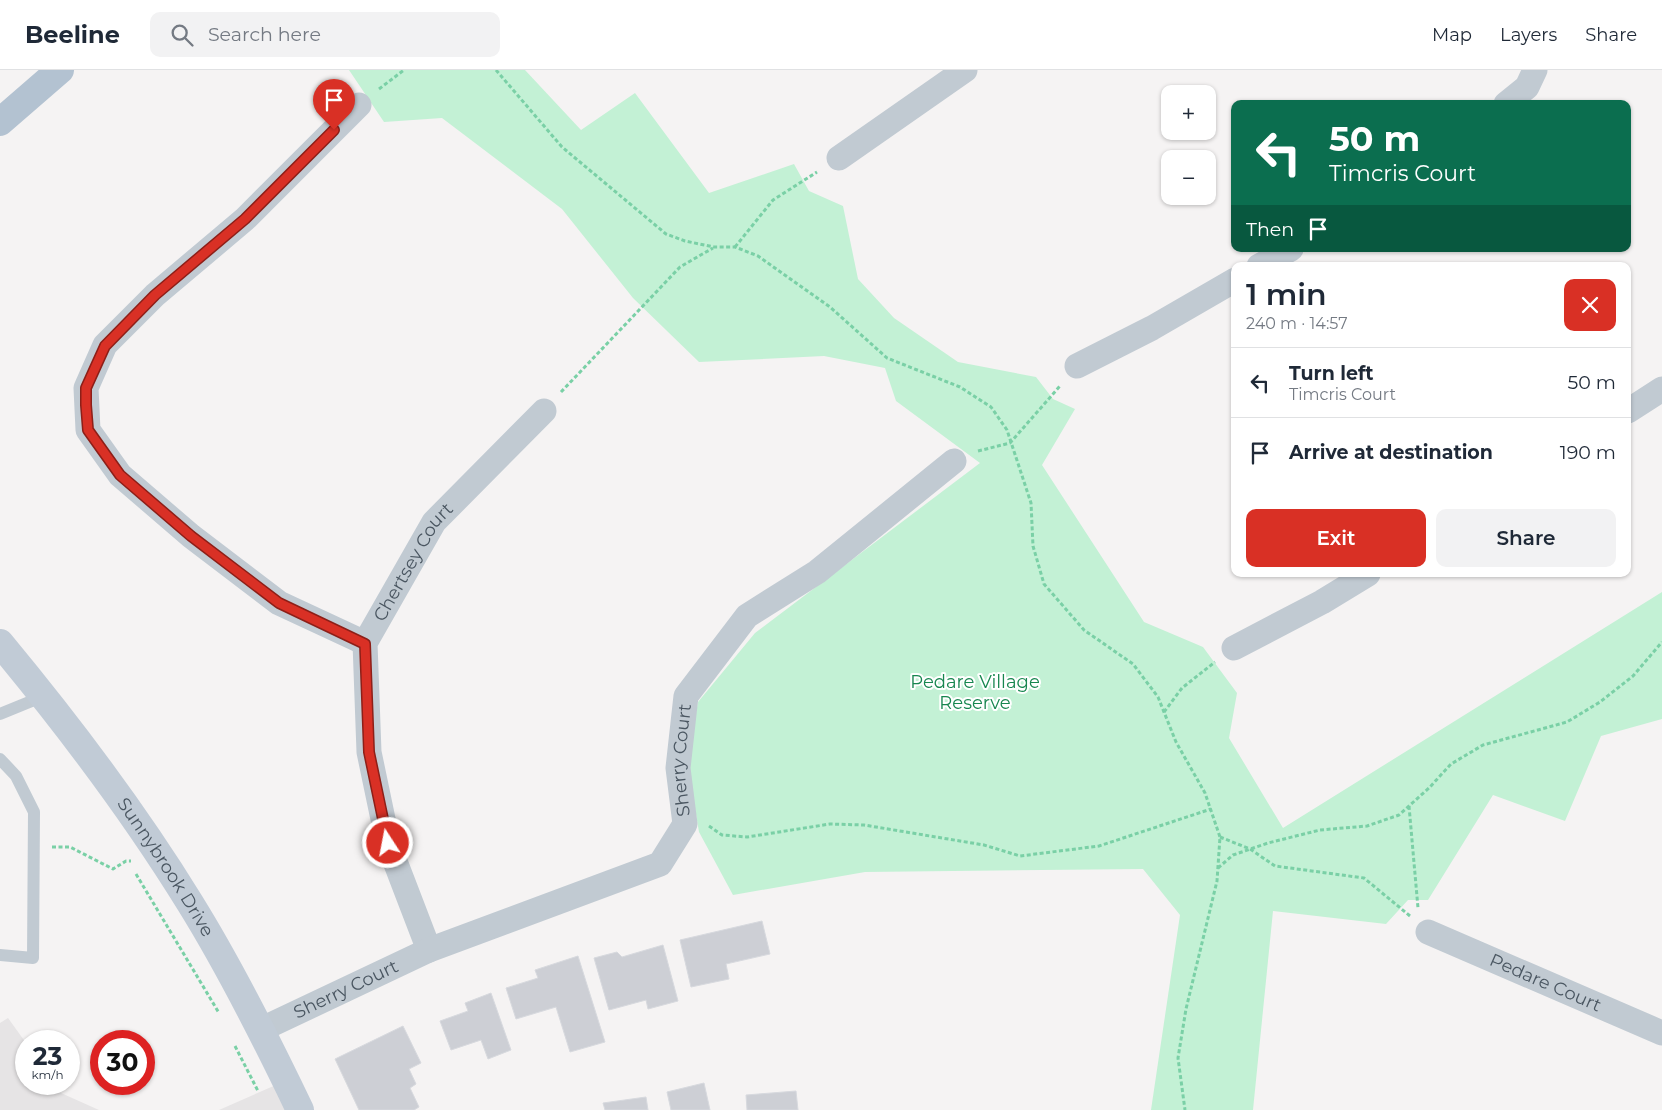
<!DOCTYPE html>
<meta charset="utf-8">
<style>
:root{--surface:#fff;--page:#f2f2f3;--text:#1f2937;--muted:#747a83;--line:#e0e1e3;--accent:#d93025}
body{margin:0;font-family:Montserrat,sans-serif;background:var(--page);color:var(--text);height:100vh;display:flex;flex-direction:column;font-size:19px;white-space:nowrap}
*{box-sizing:border-box;margin:0}
p{font-size:16px;color:var(--muted)}
.icon{flex:none;width:28px;height:28px;fill:none;stroke:currentColor;stroke-width:2;stroke-linecap:round;stroke-linejoin:round}
.map{position:relative;flex:1;overflow:hidden}
.details{position:absolute;left:1231px;top:192px;width:400px;height:315px;display:flex;flex-direction:column;background:var(--surface);border-radius:10px;box-shadow:0 1px 4px #0004}
.details>*{flex:none}
.top-card{position:absolute;left:1231px;top:30px;width:400px;height:152px;border-radius:10px;box-shadow:0 1px 4px #0004;background:#0b6e4f;color:#fff;overflow:hidden}
.controls{position:absolute;left:1161px;top:15px;display:grid;gap:10px}
.controls a{display:grid;place-items:center;width:55px;height:55px;border-radius:10px;background:var(--surface);box-shadow:0 1px 4px #0004;font-size:25px}
.speed{position:absolute;left:15px;top:960px;display:flex;gap:10px;font-size:25px;font-weight:700;text-align:center}
.speed>*{display:grid;place-content:center;width:65px;height:65px;border-radius:50%;background:var(--surface);box-shadow:0 1px 4px #0004;line-height:1}
.speed small{font-size:12px;font-weight:400}
.speed .limit{border:8px solid #d22;background:#fff;color:#111}
.pin{position:absolute;display:grid;place-items:center;width:42px;height:42px;color:#fff;margin:-51px -21px;border-radius:50% 50% 50% 0;rotate:-45deg;box-shadow:0 0 5px #0007}
.pin .icon{rotate:45deg}
.me{position:absolute;width:55px;margin:-28px;rotate:349deg;stroke-linejoin:round;filter:drop-shadow(0 0 4px #0008)}
.turn{display:flex;align-items:center;gap:18px;height:105px;padding:0 15px;font-size:22px}
.turn .icon{width:65px;height:65px;stroke-width:2.5}
.turn b{display:block;font-size:35px;line-height:42px}
.then{display:flex;align-items:center;height:48px;padding:0 15px;background:#0003;gap:10px;font-size:19px}
.round{display:grid;place-items:center;flex:none;width:52px;height:52px;border-radius:10px;background:var(--page)}
.overview{display:flex;align-items:center;justify-content:space-between;height:85px;padding:0 15px}
h1{font-size:30px;font-weight:600;line-height:38px}
.primary-button{display:flex;gap:10px;margin-top:auto;padding:10px 15px}
.primary-button a{flex:1;height:58px;border-radius:10px;background:var(--accent);color:#fff;font-size:20px;font-weight:600;line-height:58px;text-align:center}
.primary-button a+a{background:var(--page);color:var(--text)}
ul{padding:0;list-style:none}
li{display:flex;align-items:center;gap:15px;height:70px;padding:0 15px;border-top:1px solid var(--line)}
li div{flex:1}
li b{display:block;font-size:19px}
li em{font-style:normal}
header{display:flex;align-items:center;gap:30px;box-sizing:border-box;height:70px;padding:0 25px;background:var(--surface);border-bottom:1px solid var(--line)}
header strong{font-size:24px}
nav{display:flex;gap:28px;margin-inline-start:auto;font-size:18px}
.search{width:350px;height:45px;background:var(--page);display:flex;align-items:center;gap:12px;box-sizing:border-box;padding:0 18px;border-radius:10px;color:var(--muted);font-size:19px}
.map>svg:first-child{display:block}
.education{fill:#e6e4e5}
.green{fill:#c3f1d5}
.building{fill:#cdcfd5;stroke:#d7d9de}
.lines{fill:none;stroke-linecap:round;stroke-linejoin:round}
.path{stroke:#7ad0a6;stroke-width:3;stroke-dasharray:4 2.5;stroke-linecap:butt}
.lane{stroke:#c1cad2;stroke-width:12}
.street{stroke:#c1cad2;stroke-width:25}
.secondary{stroke:#c1cbd6;stroke-width:28}
.primary{stroke:#b3c2d1;stroke-width:28}
.route-casing{stroke:#8d1f18;stroke-width:12}
.route{stroke:#d93025;stroke-width:9}
.labels{text-anchor:middle;dominant-baseline:central;stroke-width:4;stroke-linejoin:round;paint-order:stroke}
.street-label{font-size:18px;fill:#4a5661;stroke:#fff}
.park-label{font-size:18px;fill:#17864f;stroke:#fff}
</style>
<header>
<strong>Beeline</strong>
<div class="search"><svg class="icon" aria-label="search" viewBox="0 0 24 24"><circle cx="10" cy="10" r="6"/><path d="M15 15l6 6"/></svg>Search here</div>
<nav><a>Map</a><a>Layers</a><a>Share</a></nav>
</header>
<div class="map">
<svg width="1662" height="1040" viewBox="0 0 1662 1040">
<rect width="100%" height="100%" fill="#f5f3f3"/>
<g class="education">
<path d="M 8,948 L 26,973 L 26,1014 L 55,1014 L 61,1023 L 99,1040 L 0,1040 L 0,953 Z"/>
<path d="M 285,1011 L 299,1040 L 219,1040 Z"/>
</g>
<path class="green" d="M 349,0 L 525,0 L 581,60 L 635,23 L 709,123 L 794,94 L 809,121 L 843,136 L 858,209 L 894,248 L 958,292 L 1036,307 L 1053,329 L 1075,339 L 1042,395 L 1144,552 L 1203,577 L 1237,623 L 1229,668 L 1283,758 L 1662,522 L 1662,649 L 1601,666 L 1565,751 L 1493,725 L 1428,830 L 1408,830 L 1386,854 L 1273,841 L 1253,1040 L 1151,1040 L 1180,845 L 1143,799 L 865,802 L 733,825 L 699,762 L 687,691 L 698,632 L 755,563 L 980,393 L 896,331 L 885,298 L 824,286 L 699,292 L 633,228 L 562,139 L 442,48 L 384,52 Z"/>
<g class="building">
<path d="M 762,851 L 770,884 L 726,894 L 729,909 L 691,917 L 680,870 Z"/>
<path d="M 663,875 L 678,931 L 648,939 L 646,930 L 609,940 L 594,888 L 617,882 L 622,887 Z"/>
<path d="M 578,886 L 605,972 L 570,982 L 556,937 L 516,949 L 506,918 L 538,908 L 535,900 Z"/>
<path d="M 491,923 L 511,980 L 488,989 L 481,970 L 451,980 L 440,951 L 468,941 L 465,933 Z"/>
<path d="M 403,956 L 421,993 L 409,999 L 416,1014 L 410,1018 L 419,1037 L 414,1040 L 359,1040 L 335,989 Z"/>
<path d="M 704,1013 L 710,1040 L 671,1040 L 667,1022 Z"/>
<path d="M 796,1021 L 798,1040 L 747,1040 L 746,1025 Z"/>
<path d="M 646,1027 L 648,1040 L 605,1040 L 603,1033 Z"/>
</g>
<g class="lines">
<g class="path">
<path d="M 496,0 L 562,77 L 666,164 L 685,171 L 714,177 L 735,177 L 758,186 L 830,237 L 887,288 L 960,317 L 991,337 L 1007,360 L 1031,433 L 1033,476 L 1044,514 L 1084,560 L 1133,594 L 1158,627 L 1176,672 L 1205,723 L 1220,767 L 1217,811 L 1186,939 L 1178,988 L 1185,1040"/>
<path d="M 379,19 L 404,0"/>
<path d="M 735,177 L 773,130 L 817,102"/>
<path d="M 561,322 L 680,197 L 713,178"/>
<path d="M 978,381 L 1010,373 L 1060,316"/>
<path d="M 1164,642 L 1182,618 L 1215,592"/>
<path d="M 1409,736 L 1418,838"/>
<path d="M 709,756 L 722,765 L 747,767 L 830,754 L 864,755 L 984,775 L 1020,786 L 1099,776 L 1211,739"/>
<path d="M 1220,767 L 1250,779 L 1275,796 L 1364,808 L 1410,846"/>
<path d="M 52,777 L 70,777 L 113,799 L 126,791 L 131,791"/>
<path d="M 1218,798 L 1233,785 L 1268,773 L 1320,760 L 1367,756 L 1399,745 L 1429,718 L 1451,694 L 1483,675 L 1567,652 L 1600,632 L 1633,606 L 1662,572"/>
<path d="M 136,804 L 219,943"/>
<path d="M 235,976 L 258,1021"/>
</g>
<g class="lane">
<path d="M 0,644 L 44,626"/>
<path d="M 0,689 L 16,706 L 34,742 L 33,888 L 0,885"/>
</g>
<g class="street">
<path d="M 1506,34 L 1527,17 L 1535,0"/>
<path d="M 359,35 L 245,149 L 155,225 L 105,275 L 86,318 L 88,360 L 120,405 L 191,466 L 279,533 L 365,573"/>
<path d="M 839,88 L 965,0"/>
<path d="M 1259,196 L 1291,179"/>
<path d="M 1077,296 L 1152,258 L 1235,210"/>
<path d="M 1628,341 L 1662,319"/>
<path d="M 1234,578 L 1322,532 L 1368,504"/>
<path id="s1" d="M 1428,862 L 1662,963"/>
<path id="s2" d="M 429,880 L 388,773 L 369,682 L 365,573 L 434,452 L 544,341"/>
<path id="s3" d="M 260,960 L 429,880 L 660,794 L 685,754 L 678,698 L 686,626 L 747,546 L 817,502 L 954,391"/>
</g>
<path class="secondary" id="s4" d="M 0,573 C 68,655 134,742 190,833 C 231,899 266,969 300,1040"/>
<path class="primary" d="M 0,52 L 60,0"/>
</g>
<g class="lines">
<g class="route-casing">
<path id="route" d="M 334,60 L 245,149 L 155,225 L 105,276 L 86,318 L 86,335 L 88,360 L 120,405 L 191,466 L 279,533 L 365,574 L 369,682 L 388,773"/>
</g>
<use href="#route" class="route"/>
</g>
<g class="labels">
<g class="street-label">
<text stroke="none"><textPath href="#s2" startOffset="411">Chertsey Court</textPath></text>
<text stroke="none"><textPath href="#s3" startOffset="545">Sherry Court</textPath></text>
<text stroke="none"><textPath href="#s4" startOffset="279">Sunnybrook Drive</textPath></text>
<text stroke="none"><textPath href="#s1" startOffset="128">Pedare Court</textPath></text>
<text stroke="none"><textPath href="#s3" startOffset="95">Sherry Court</textPath></text>
</g>
<g class="park-label">
<text x="975" y="612">Pedare Village<tspan x="975" dy="21">Reserve</tspan></text>
</g>
</g>
</svg>
<div class="controls">
<a>+</a>
<a>−</a>
</div>
<div class="speed"><div>23<small>km/h</small></div><div class="limit">30</div></div>
<div class="pin" style="left:334px;top:60px;background:#d93025"><svg class="icon" aria-label="arrive" viewBox="0 0 24 24"><path d="M6 21V4h12l-3 4 3 4H6"/></svg></div>
<svg class="me" style="left:388px;top:773px" viewBox="-20 -20 40 40"><circle r="17" fill="#d93025" stroke="#fff" stroke-width="3"/><path d="M0-11L8 9 0 5-8 9z" fill="#fff"/></svg>
<div class="top-card">
<div class="turn"><svg class="icon" aria-label="left" viewBox="0 0 24 24"><path d="M17 20v-9H6M10 6l-5 5 5 5"/></svg><div><b>50 m</b>Timcris Court</div></div>
<div class="then">Then<svg class="icon" aria-label="arrive" viewBox="0 0 24 24"><path d="M6 21V4h12l-3 4 3 4H6"/></svg></div>
</div>
<section class="details">
<div class="overview"><div><h1>1 min</h1><p>240 m · 14:57</p></div><a class="round" style="background:#d93025;color:#fff"><svg class="icon" aria-label="close" viewBox="0 0 24 24"><path d="M6 6l12 12M18 6L6 18"/></svg></a></div>
<ul>
<li><svg class="icon" aria-label="left" viewBox="0 0 24 24"><path d="M17 20v-9H6M10 6l-5 5 5 5"/></svg><div><b>Turn left</b><p>Timcris Court</p></div><em>50 m</em></li>
<li><svg class="icon" aria-label="arrive" viewBox="0 0 24 24"><path d="M6 21V4h12l-3 4 3 4H6"/></svg><div><b>Arrive at destination</b></div><em>190 m</em></li>
</ul>
<div class="primary-button"><a>Exit</a><a>Share</a></div>
</section>
</div>
